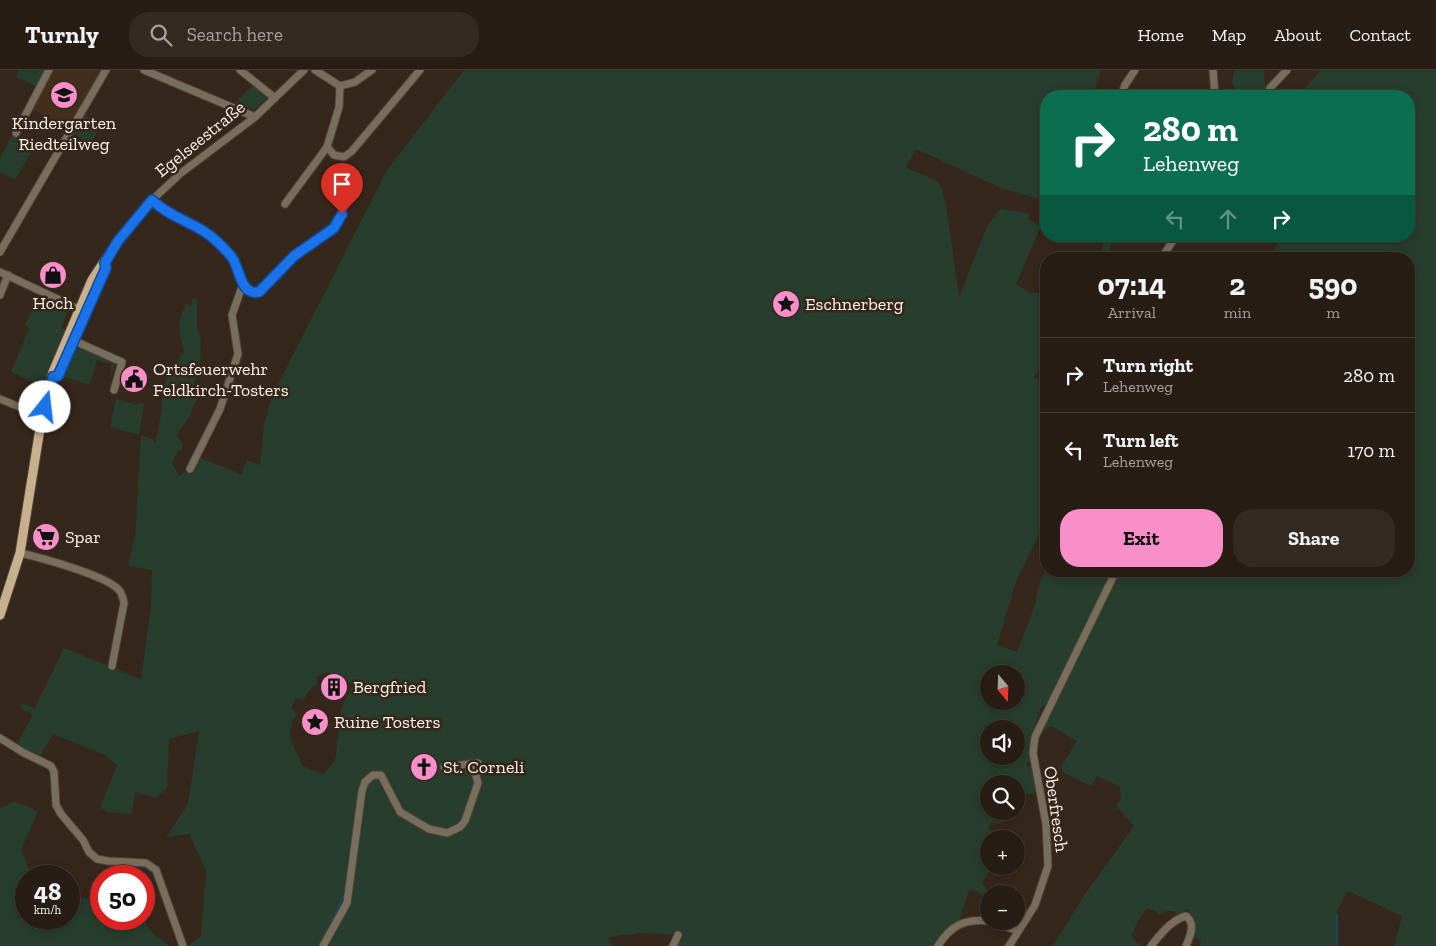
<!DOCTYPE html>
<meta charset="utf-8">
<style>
:root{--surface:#281d15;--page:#342a22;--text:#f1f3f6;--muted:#a5a2a0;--line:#443b34;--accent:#f98fc8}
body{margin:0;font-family:"Zilla Slab",serif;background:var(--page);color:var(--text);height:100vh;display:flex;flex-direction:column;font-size:19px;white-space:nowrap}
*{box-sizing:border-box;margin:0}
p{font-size:16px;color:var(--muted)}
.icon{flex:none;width:28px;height:28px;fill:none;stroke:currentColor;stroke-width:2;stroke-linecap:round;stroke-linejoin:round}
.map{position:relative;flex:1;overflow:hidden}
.drawer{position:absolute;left:1040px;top:182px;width:375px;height:325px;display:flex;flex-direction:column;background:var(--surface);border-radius:20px;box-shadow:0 2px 8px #0003,0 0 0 1px var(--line)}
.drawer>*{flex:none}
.hud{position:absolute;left:1040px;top:20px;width:375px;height:152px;border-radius:20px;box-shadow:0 2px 8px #0003,0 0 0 1px var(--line);background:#0b6e4f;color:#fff;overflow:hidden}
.needle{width:32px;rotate:161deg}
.buttons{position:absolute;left:980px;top:595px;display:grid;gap:10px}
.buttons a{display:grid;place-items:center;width:45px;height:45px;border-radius:50%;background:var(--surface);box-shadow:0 2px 8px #0003,0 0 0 1px var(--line);font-size:25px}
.speed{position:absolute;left:15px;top:795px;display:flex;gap:10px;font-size:25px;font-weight:700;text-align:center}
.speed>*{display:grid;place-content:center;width:65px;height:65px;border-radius:50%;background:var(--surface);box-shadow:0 2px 8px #0003,0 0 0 1px var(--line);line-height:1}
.speed small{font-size:12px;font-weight:400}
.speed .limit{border:8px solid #d22;background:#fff;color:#111}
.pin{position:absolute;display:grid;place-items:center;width:42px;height:42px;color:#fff;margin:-51px -21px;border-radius:50% 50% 50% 0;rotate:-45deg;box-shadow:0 0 5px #0007}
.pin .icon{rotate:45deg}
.me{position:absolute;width:55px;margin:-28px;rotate:16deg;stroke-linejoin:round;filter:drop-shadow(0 0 4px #0008)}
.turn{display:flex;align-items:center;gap:18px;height:105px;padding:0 20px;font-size:22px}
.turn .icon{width:65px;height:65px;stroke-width:2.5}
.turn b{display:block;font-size:35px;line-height:42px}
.lanes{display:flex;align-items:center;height:48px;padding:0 20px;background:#0003;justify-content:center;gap:25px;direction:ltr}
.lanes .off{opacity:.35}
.eta{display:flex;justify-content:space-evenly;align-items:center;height:85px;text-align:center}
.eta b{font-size:30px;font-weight:700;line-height:35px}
.action{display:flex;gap:10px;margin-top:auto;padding:10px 20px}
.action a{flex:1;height:58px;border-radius:20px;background:var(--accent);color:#111;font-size:20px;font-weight:700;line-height:58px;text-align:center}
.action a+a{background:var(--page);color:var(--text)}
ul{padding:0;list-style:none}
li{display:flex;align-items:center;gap:15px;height:75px;padding:0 20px;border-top:1px solid var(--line)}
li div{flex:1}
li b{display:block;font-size:19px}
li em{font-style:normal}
header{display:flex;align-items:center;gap:30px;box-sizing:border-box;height:70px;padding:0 25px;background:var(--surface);border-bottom:1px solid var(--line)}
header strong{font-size:24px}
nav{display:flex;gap:28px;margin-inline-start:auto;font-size:18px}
.search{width:350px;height:45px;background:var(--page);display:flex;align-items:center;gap:12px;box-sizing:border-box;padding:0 18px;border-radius:20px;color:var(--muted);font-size:19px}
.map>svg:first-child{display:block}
.built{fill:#412e1d}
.green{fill:#273d2d;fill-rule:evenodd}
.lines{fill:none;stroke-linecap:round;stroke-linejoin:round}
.stream{stroke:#19465c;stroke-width:2}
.minor-casing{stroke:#524339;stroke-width:9}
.major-casing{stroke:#524339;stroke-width:11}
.minor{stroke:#786e5d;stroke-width:7}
.major{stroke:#c6b08e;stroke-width:9}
.route-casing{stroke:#114b97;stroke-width:12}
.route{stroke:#1a73e8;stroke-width:9}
.labels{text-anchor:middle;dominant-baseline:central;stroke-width:5;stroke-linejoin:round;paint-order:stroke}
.poi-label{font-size:18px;fill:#fcf2ea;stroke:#36271c;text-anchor:start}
.street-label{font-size:18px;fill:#fcf2ea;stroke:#36271c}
</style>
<header>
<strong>Turnly</strong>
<div class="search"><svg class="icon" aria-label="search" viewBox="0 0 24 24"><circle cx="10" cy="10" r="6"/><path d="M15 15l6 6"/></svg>Search here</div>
<nav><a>Home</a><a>Map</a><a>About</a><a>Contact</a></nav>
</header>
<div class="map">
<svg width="1436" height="876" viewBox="0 0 1436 876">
<rect width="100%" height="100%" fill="#36271c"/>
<path class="built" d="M 51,0 L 104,0 L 69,59 L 30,38 Z"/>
<g class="green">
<path d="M 19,0 L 47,0 L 38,17 L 16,7 Z"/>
<path d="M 464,0 L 1101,0 L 1093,26 L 1046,26 L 1046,131 L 1001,118 L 916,79 L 906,97 L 939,112 L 946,134 L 959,227 L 987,156 L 1000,139 L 1029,143 L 1028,149 L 1041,156 L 1016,214 L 1030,223 L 1046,223 L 1046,288 L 1034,307 L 1046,314 L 1046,450 L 1016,512 L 997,575 L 1017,582 L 1035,535 L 1040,511 L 1046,501 L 1114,501 L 1049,631 C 1047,634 1043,635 1041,638 C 1037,643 1030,682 1031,689 L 1026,695 L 1028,697 L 1033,694 L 1038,722 L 1016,727 L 1016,714 L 989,714 L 989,741 L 1011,741 L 1008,750 L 996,754 L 992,752 L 988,757 L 997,769 L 989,769 L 989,796 L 993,796 L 982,813 L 989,823 L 988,830 L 975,820 L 969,820 L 959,852 L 941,865 L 935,876 L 674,876 L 679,865 L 641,863 L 608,867 L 612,876 L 188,876 L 201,866 L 206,801 L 189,764 L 166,767 L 188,734 L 199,661 L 169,669 L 167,718 L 156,728 L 135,722 L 132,744 L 106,742 L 100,737 L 117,695 L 105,685 L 53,664 L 39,688 L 16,676 L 33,644 L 20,639 L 22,633 L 35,638 L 64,578 L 141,609 L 151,536 L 152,500 L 128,496 L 135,468 L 141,366 L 153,369 L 155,373 L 162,340 L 162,321 L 169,304 L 184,282 C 179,261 176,254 186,234 L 192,236 L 193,228 L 197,230 L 197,256 L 201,271 L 200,292 L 192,321 L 199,327 C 193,334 193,342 188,349 C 184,356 180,358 177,366 L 183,374 L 182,380 L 177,382 L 172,394 L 180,406 L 188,400 L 191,401 L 201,388 L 241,404 L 247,390 L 260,395 L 264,355 L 271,328 L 387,100 ZM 327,602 L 353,615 L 341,639 L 335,691 L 323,704 L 303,696 C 294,677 283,663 297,644 L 291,638 L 296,628 L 303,630 L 312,617 L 318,615 L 316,607 ZM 989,604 L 1016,604 L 1016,631 L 989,631 ZM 989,659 L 1016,659 L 1016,686 L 989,686 Z"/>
<path d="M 1234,0 L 1264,0 L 1266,26 L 1239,26 L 1232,12 Z"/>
<path d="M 1321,0 L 1436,0 L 1436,876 L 1394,876 L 1402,846 L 1348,821 L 1337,841 L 1337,876 L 1200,876 L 1201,871 L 1191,866 L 1189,839 L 1187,839 L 1178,847 L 1174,841 L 1167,841 L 1161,844 L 1147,838 L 1139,849 L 1131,866 L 1141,876 L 1053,876 L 1083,827 L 1134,756 L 1116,736 L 1121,728 L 1119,716 L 1097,706 L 1091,716 L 1063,702 L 1061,697 L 1077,671 L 1051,656 L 1045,660 L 1040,658 L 1118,501 L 1409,501 L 1409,189 L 1279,189 L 1274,181 L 1280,166 L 1409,166 L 1409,26 L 1298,26 Z"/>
<path d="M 254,14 L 269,26 L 254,40 L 235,33 Z"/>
<path d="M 83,44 L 101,56 L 90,74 L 71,62 Z"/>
<path d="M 13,64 L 35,76 L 15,110 L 0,102 L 0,88 Z"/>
<path d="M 1106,166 L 1114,166 L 1107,189 L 1098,189 Z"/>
<path d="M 1206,166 L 1247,166 L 1246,171 L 1205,171 Z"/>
<path d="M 37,228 L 67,242 L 61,258 L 66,260 L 49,303 L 40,315 L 11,302 L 29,258 L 25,255 Z"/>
<path d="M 77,277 L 114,290 L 115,295 L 109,311 L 112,294 L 97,290 L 90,315 L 63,307 Z"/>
<path d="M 116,329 L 137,335 L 139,332 L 144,334 L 139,365 L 110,357 Z"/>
<path d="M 14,731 L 38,741 L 21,780 L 32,806 L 26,806 L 26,849 L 69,849 L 69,825 L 101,832 L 101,849 L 144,849 L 144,846 L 148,859 L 169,876 L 0,876 L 0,739 Z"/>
</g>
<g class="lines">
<g class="stream">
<path d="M 354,756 L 357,734"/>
<path d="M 1337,844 L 1337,876"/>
<path d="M 326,863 L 345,823"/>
</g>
<g class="minor-casing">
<g id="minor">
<path d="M 144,0 L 255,47"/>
<path d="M 240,0 L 275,28"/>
<path d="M 304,0 L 255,47 L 181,103 L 152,130 C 167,145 188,151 205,162 C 214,167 224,178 231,186 C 240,197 240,226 259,222 L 294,186 L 334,158 L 345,135"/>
<path d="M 315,0 L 340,16 L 355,12 L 372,0"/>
<path d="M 1213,0 L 1215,26"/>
<path d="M 340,16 L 339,37 L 327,77 L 334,85 L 344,87 L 352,81 L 420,0"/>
<path d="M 1121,26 L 1125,15 L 1135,0"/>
<path d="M 1268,26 L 1270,18 L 1287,0"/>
<path d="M 16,63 L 49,0"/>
<path d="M 285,134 L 327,77"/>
<path d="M 0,182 L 106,0"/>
<path d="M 1161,189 L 1176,166"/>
<path d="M 0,202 L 85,242"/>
<path d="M 0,225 L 8,205"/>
<path d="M 68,268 L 122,292 L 114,320"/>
<path d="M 0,329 L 42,346"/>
<path d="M 190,399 L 220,339 L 238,284 L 232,245 L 243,214"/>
<path d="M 20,483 C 42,488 104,505 118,519 C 122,523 123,527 124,533 L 112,596"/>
<path d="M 0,668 L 24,683 L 51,696 L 54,702 L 56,735 L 61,744 L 83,770 L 89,782 L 97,789 L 108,791 L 146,793 L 156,800 L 183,876"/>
<path d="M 990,851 L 1018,861"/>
<path d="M 323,876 L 347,833 L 362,721 L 365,712 L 373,705 L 381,705 L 400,742 L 429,759 L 447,763 L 460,757 L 465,751 L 478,713 L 475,703 L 478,693 L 444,697"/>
<path d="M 673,876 L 678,865"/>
<path d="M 938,876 C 950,856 965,848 989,851"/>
<path d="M 1009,876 L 1035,835 L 1048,796 L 1046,754 L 1033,683 L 1035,667 L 1116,501"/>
<path d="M 1151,876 C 1160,865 1171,850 1186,846 C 1196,854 1190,866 1186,876"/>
</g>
</g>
<g class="major-casing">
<path id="major" d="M 0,545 L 20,483 L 42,346 L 53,302 L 92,210 L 118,171 L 152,130"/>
</g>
<use href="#minor" class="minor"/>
<use href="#major" class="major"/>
</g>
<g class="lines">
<g class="route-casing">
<path id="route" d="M 45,337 L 53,307 L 58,306 L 106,198 L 105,193 L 118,171 L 152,130 C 167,145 188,151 205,162 C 214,168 224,178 231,186 C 240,197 240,226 259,222 L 294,186 L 334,158 L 342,144"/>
</g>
<use href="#route" class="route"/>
</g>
<defs>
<g id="school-disc" transform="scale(1.4375)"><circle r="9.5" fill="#f98fc8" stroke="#36271c"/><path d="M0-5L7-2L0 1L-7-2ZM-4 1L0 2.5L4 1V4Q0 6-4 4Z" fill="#111"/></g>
<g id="shop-disc" transform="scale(1.4375)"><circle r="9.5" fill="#f98fc8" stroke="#36271c"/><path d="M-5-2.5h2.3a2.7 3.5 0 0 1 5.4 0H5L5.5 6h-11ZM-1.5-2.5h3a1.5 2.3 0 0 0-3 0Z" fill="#111"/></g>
<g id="sight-disc" transform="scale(1.4375)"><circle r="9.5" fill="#f98fc8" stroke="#36271c"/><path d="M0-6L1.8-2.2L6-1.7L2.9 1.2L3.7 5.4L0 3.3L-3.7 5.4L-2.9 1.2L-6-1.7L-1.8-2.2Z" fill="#111"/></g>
<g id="civic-disc" transform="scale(1.4375)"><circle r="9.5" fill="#f98fc8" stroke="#36271c"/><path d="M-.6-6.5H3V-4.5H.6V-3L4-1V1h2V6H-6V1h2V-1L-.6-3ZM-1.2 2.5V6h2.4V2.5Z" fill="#111"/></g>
<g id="supermarket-disc" transform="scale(1.4375)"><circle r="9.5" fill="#f98fc8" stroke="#36271c"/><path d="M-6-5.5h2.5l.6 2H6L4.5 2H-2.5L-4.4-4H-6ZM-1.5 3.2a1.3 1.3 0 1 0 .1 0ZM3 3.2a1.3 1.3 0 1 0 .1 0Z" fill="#111"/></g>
<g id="building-disc" transform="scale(1.4375)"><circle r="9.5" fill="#f98fc8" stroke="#36271c"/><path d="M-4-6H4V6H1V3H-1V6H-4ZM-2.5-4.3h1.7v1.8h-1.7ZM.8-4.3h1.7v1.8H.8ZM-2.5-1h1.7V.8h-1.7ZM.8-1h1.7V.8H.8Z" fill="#111"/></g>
<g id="church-disc" transform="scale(1.4375)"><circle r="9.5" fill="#f98fc8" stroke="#36271c"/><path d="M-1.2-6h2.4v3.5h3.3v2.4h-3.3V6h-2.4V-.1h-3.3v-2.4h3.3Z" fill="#111"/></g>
</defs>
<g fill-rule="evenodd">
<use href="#school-disc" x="64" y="25"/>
<use href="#shop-disc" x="53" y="205"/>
<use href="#sight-disc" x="786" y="234"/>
<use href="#civic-disc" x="134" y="309"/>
<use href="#supermarket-disc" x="46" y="467"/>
<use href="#building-disc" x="334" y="617"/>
<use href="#sight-disc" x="315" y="652"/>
<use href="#church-disc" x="424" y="697"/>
</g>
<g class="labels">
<g class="poi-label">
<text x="64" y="53" text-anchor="middle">Kindergarten<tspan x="64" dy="21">Riedteilweg</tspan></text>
<text x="53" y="233" text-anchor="middle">Hoch</text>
<text x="805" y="234">Eschnerberg</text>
<text x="153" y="299">Ortsfeuerwehr<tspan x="153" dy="21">Feldkirch-Tosters</tspan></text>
<text x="65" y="467">Spar</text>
<text x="353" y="617">Bergfried</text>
<text x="334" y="652">Ruine Tosters</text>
<text x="443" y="697">St. Corneli</text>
</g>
<g class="street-label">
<text transform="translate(200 69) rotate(-39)">Egelseestraße</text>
<text transform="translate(1056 739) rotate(82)">Oberfresch</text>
</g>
</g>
</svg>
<div class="buttons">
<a><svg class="needle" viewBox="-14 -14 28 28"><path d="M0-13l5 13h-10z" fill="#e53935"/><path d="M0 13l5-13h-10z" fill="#a5a2a0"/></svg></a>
<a><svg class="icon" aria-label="sound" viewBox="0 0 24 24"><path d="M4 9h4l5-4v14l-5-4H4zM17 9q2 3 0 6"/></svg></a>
<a><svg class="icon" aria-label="search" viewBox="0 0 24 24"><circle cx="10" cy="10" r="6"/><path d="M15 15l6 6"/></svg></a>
<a>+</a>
<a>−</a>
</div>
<div class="speed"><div>48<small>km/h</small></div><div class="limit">50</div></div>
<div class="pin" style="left:342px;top:144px;background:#d93025"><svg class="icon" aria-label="arrive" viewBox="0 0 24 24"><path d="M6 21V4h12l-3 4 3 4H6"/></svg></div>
<svg class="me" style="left:45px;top:337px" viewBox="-20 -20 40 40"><circle r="19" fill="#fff"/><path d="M0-13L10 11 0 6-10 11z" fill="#1a73e8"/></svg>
<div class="hud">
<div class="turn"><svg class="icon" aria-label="right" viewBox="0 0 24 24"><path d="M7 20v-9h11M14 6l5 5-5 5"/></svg><div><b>280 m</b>Lehenweg</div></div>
<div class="lanes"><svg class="icon off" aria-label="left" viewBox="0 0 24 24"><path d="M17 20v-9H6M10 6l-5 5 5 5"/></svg><svg class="icon off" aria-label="ahead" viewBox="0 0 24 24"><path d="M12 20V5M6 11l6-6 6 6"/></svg><svg class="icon" aria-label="right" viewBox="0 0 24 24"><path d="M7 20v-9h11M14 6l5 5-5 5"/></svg></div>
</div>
<section class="drawer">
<div class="eta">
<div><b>07:14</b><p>Arrival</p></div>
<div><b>2</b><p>min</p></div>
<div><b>590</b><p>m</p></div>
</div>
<ul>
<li><svg class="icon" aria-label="right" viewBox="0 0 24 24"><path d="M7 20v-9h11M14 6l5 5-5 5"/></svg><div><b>Turn right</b><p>Lehenweg</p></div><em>280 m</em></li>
<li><svg class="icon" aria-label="left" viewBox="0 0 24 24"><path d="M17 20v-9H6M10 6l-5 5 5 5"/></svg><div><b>Turn left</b><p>Lehenweg</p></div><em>170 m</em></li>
</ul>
<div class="action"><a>Exit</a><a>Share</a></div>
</section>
</div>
